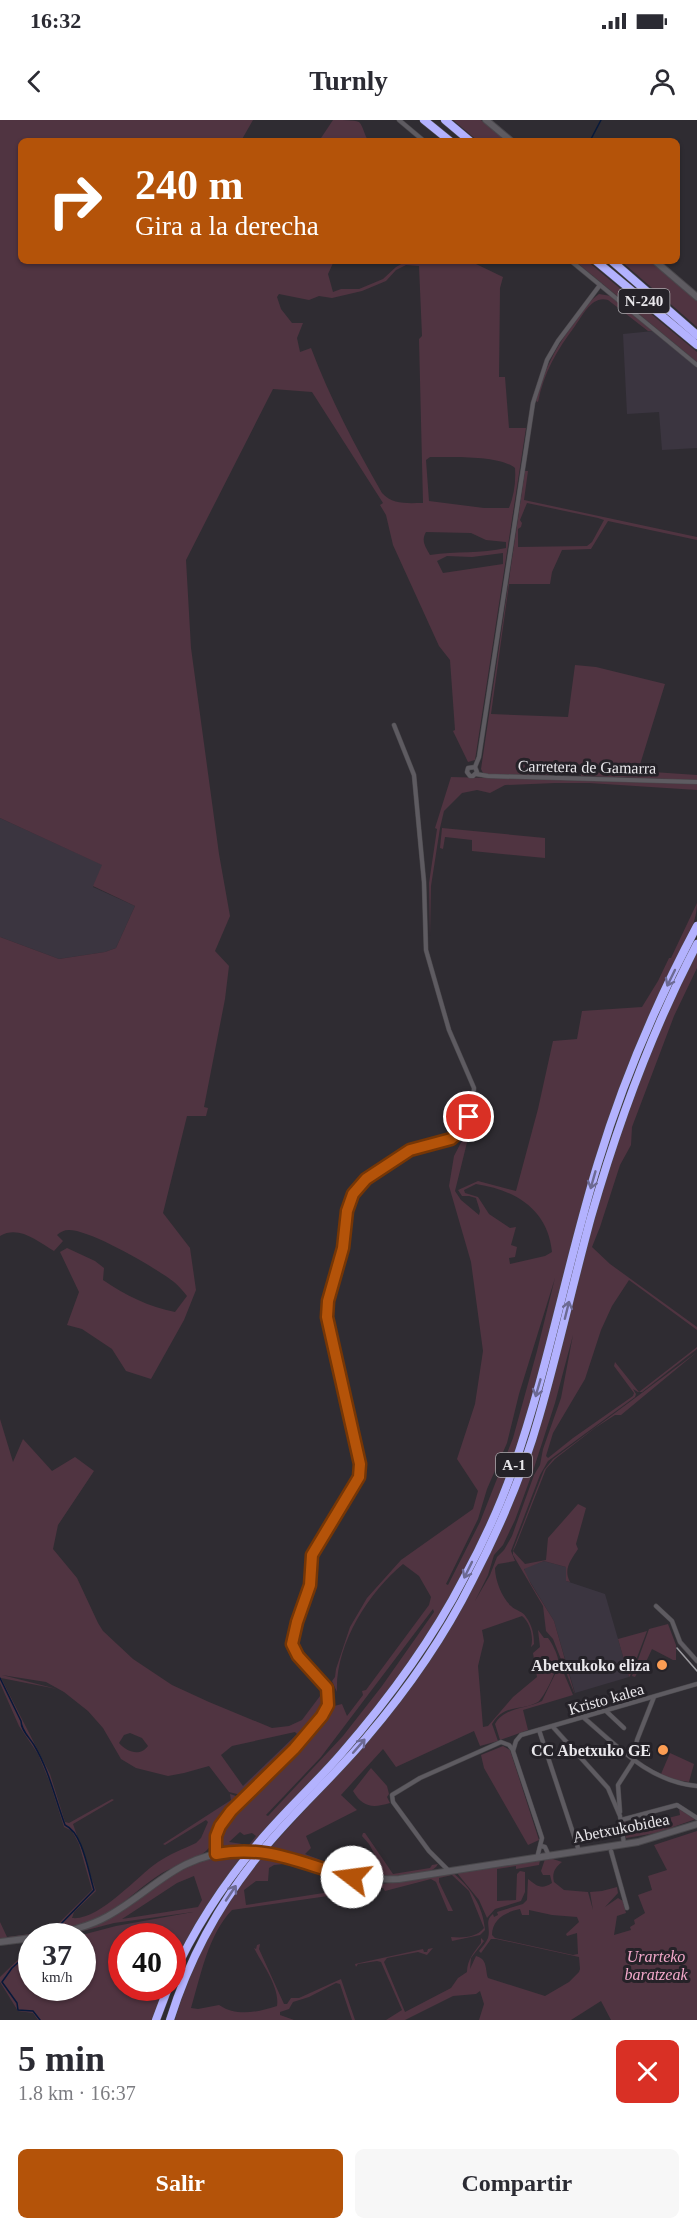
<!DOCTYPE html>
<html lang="es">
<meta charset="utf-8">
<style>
:root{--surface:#fff;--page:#f7f7f7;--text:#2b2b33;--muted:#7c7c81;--accent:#b45309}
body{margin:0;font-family:Georgia,serif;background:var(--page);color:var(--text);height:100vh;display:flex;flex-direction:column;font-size:22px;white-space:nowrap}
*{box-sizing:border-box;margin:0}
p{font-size:20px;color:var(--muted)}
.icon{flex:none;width:33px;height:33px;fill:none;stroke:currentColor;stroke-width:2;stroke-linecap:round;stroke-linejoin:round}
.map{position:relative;height:1900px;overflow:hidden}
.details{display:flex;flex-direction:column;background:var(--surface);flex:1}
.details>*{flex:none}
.guide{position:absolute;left:18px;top:18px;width:662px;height:126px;border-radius:9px;box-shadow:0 2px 4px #0004;background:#b45309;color:#fff;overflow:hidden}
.speed{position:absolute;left:18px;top:1803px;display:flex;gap:12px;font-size:30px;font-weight:700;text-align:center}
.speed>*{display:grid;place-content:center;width:78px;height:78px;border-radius:50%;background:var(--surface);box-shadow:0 2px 4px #0004;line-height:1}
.speed small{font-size:15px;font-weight:400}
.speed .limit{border:9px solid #d22;background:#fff;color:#111}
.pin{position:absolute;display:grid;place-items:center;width:51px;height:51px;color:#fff;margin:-26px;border:3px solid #fff;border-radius:50%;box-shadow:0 2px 6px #0007}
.me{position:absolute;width:66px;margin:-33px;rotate:285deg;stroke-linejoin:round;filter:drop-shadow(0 0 4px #0008)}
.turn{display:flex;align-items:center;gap:21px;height:126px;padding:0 18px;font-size:27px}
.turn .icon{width:78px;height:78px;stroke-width:2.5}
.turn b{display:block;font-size:42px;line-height:51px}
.round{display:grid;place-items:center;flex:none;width:63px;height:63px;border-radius:9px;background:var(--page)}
.overview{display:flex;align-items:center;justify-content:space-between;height:102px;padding:0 18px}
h1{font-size:36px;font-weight:600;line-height:45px}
.primary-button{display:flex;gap:12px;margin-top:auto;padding:12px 18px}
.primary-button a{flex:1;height:69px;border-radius:9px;background:var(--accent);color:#fff;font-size:24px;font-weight:600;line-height:69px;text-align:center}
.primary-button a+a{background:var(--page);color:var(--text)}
.status{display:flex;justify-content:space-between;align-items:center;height:42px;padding:0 30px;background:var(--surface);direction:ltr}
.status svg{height:16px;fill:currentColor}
header{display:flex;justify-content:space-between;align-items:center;height:78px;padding:0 18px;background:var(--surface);font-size:27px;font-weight:600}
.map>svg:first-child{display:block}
.built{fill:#3b3540}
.green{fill:#503441;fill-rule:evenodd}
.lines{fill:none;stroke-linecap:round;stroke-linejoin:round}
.stream{stroke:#08193a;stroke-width:1.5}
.street-casing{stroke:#49474b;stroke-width:5}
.secondary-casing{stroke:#49474b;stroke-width:8}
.highway-casing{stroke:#49474b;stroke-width:9}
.street{stroke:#5e5b61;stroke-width:4}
.secondary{stroke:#5e5b61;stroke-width:6}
.highway{stroke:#b3b2fe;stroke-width:8}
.tram{stroke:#9c9a9f;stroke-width:1.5}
.secondary-bridge-casing{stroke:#49474b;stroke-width:8;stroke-linecap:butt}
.secondary-bridge{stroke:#5e5b61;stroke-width:6}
.oneway{stroke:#6c6a93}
.route-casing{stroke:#753606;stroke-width:15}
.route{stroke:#b45309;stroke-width:10}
.poi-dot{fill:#fc9d53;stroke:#252228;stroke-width:2}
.labels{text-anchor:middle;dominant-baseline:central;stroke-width:6;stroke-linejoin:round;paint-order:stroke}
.shield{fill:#252228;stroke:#aeacb0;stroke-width:1.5}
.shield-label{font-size:15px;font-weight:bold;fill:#e9e7eb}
.street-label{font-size:16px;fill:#e9e7eb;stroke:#252228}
.poi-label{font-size:16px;font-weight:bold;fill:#e9e7eb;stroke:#252228;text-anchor:end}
.park-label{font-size:16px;font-style:italic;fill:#f4a9cb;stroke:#252228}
</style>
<div class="status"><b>16:32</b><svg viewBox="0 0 49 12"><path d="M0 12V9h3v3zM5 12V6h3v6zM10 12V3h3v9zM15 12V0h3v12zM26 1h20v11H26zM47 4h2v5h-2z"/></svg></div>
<header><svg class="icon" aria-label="back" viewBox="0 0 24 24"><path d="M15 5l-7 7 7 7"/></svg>Turnly<svg class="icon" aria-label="person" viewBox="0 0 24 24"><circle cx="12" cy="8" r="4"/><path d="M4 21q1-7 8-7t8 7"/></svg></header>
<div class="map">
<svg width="697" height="1900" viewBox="0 0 697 1900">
<rect width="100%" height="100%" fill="#2f2c32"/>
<g class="built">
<path d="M 653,211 L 697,247 L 697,328 L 662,330 L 659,292 L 627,294 L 623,214 Z"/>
<path d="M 0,698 L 103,745 L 93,767 L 135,786 L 116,828 L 105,832 L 59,839 L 0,817 Z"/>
<path d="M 544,1441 L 566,1447 L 566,1461 L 605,1474 L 629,1557 L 575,1573 L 554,1501 L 526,1455 L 524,1448 Z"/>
</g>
<g class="green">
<path d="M 0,0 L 253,0 L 241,21 L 21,21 L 21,141 L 334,141 L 328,154 L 333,172 L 341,169 L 359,169 L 383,159 L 396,147 L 405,142 L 487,141 L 477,142 L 476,144 L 503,157 L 500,168 L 499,257 L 505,257 L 509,308 L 526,308 L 475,640 L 468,642 L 453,611 L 455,610 L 450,540 L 439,526 L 393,425 L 386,395 L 380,385 L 383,383 L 312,272 L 273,269 L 186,440 L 191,528 L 219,734 L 230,796 L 215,831 L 229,846 L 225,879 L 204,987 L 208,988 L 206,996 L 187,996 L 163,1093 L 190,1128 L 196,1170 L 184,1200 L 151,1259 L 126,1251 L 112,1229 L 82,1209 L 67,1205 L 79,1172 L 60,1132 L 67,1128 L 95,1141 L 104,1148 L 103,1160 C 125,1175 149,1187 175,1192 L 187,1176 C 183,1171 179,1166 174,1162 C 156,1148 91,1110 69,1110 C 64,1110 60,1112 57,1115 L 63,1121 L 54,1131 C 37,1121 19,1105 0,1116 L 0,817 L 59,839 L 105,832 L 116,828 L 135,786 L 93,766 L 102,745 L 0,698 ZM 406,145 L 419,146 L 422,216 L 419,219 L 423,383 C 407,383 393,385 382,373 C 355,326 330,278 311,228 L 300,232 L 297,218 L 303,203 L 292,203 L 281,189 L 277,177 L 279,174 L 309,180 L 319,176 L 332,178 L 362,171 L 386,161 L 396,150 ZM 430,337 C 451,337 500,335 515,348 C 516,362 514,376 509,388 L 484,388 L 429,381 L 426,340 ZM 426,412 L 471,413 L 486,420 L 506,422 L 506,428 C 481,434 456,431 430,435 C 425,426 421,421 426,412 ZM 503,433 L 503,444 L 443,453 L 437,441 L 447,436 L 472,437 Z"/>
<path d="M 333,0 C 339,0 354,0 359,2 C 364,7 364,16 369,21 L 319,21 Z"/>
<path d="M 453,0 L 481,0 L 506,21 L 478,21 Z"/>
<path d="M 575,141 L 587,141 L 697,232 L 697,242 Z"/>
<path d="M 621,141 L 650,141 L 697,180 L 697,207 Z"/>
<path d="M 599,174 L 611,176 L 653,211 L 648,211 L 608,180 C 592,175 583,195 575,206 C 557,230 544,252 538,282 L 536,281 C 545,248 555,228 575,202 C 582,191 589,181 599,174 Z"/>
<path d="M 525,351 L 528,351 L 524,380 L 697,417 L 697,420 L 608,401 L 591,429 L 562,430 L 552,452 L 550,464 L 509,464 L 491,594 L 568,597 L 575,545 L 596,547 L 665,564 L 638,651 L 697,655 L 697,660 L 581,656 L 581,653 L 614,652 L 616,648 L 553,642 L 551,656 L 491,655 L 483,653 L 481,649 ZM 527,383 L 598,398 L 604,400 L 592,422 L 587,426 L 518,427 L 518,409 L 521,407 L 522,403 L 520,400 Z"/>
<path d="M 451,657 L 697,663 L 697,670 L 589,663 L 555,663 L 505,665 L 490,673 L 477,670 L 462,673 L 444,691 L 440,708 L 431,766 L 430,816 L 429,763 L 437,709 L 435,708 Z"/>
<path d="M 442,708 L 545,718 L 545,738 L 472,731 L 472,720 L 445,717 L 443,729 L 440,728 Z"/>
<path d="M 697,783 C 697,807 680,829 670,851 C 651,893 631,935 616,979 C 597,1032 581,1087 567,1142 C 546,1221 530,1301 499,1377 C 472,1442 437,1507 395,1563 C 351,1621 300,1673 251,1727 L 248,1726 L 256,1716 L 252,1713 L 244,1715 L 240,1712 L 229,1722 L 242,1724 L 241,1727 L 224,1726 L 220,1719 L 220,1713 L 229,1698 L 286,1642 L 334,1586 L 342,1584 L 347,1596 L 363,1575 L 362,1571 L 366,1570 L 429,1485 L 431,1477 L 419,1456 L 403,1444 C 368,1473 335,1525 337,1572 L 332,1561 L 335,1557 L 336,1549 L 350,1507 L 367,1478 L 401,1440 L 473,1389 L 478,1371 L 457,1339 L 475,1284 L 483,1231 L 471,1142 L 449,1066 L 454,1036 L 467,1011 L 475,990 L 455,1071 L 461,1080 L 479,1095 L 480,1091 L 476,1078 L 469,1076 L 462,1076 L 458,1070 L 478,1061 L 516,1071 L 538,989 L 553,921 L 577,919 L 582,891 L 642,887 L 658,861 L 669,838 L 671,838 ZM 476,1064 C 516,1070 548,1090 552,1132 L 545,1136 L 510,1144 L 509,1138 L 515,1137 L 517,1127 L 511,1125 L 516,1107 L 510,1108 L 489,1094 L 478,1077 L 465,1073 L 464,1070 ZM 555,1158 L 537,1231 L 513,1318 L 480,1402 L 448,1465 L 446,1464 L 478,1399 L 487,1369 L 507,1323 L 519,1274 ZM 433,1489 L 434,1492 L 382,1566 L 343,1616 L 268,1696 L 266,1695 L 321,1637 Z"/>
<path d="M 697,831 L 697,848 L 674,896 L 632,1007 L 631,1025 L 620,1045 L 600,1107 L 592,1127 L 610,1144 L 697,1207 L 697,1210 L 629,1160 L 612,1186 L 601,1210 L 585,1259 L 553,1313 L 546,1336 L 548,1338 L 573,1318 L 633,1276 L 634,1273 L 614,1246 L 615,1242 L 639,1272 L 697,1227 L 697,1229 L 642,1272 L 638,1272 L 633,1269 L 636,1274 L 635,1277 L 548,1341 L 540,1355 L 511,1431 L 515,1441 L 498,1444 L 495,1448 C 495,1460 502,1478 511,1486 C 516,1491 523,1491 526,1497 C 532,1505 534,1514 534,1524 L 531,1527 C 534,1517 530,1502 522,1496 L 482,1510 L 484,1521 L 478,1546 L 483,1607 L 488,1606 L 513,1577 L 537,1557 L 533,1533 L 540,1527 L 538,1510 L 544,1518 L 548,1518 C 552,1523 557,1533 558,1539 C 559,1547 544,1578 538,1582 C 519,1592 505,1583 492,1604 L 498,1621 L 480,1626 L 474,1611 L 396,1647 L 383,1629 L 341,1675 L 357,1690 L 306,1716 L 311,1728 L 305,1734 L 355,1753 L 369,1754 L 382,1748 L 369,1724 L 362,1716 L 363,1713 L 365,1713 L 393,1754 L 430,1748 L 432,1745 L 438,1744 C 434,1752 423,1753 414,1754 C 397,1756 379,1760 363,1757 C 330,1751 301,1735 269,1729 L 336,1656 L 431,1537 L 514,1379 L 613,1035 L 650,934 L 675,875 ZM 573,1215 L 561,1278 L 543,1329 L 540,1345 L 534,1355 L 512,1416 L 504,1430 L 497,1437 L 490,1455 L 475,1481 L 488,1455 L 494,1435 L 503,1425 L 515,1400 L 533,1351 L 555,1283 Z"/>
<path d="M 697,1232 L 621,1295 L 615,1295 L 595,1308 L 555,1339 L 546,1349 L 516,1425 L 513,1431 L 525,1444 L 546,1440 L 548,1418 L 578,1384 L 586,1388 L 576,1424 L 578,1429 C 571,1440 563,1449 570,1462 L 566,1461 L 566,1447 L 544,1441 L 524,1449 L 531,1464 L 554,1501 L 575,1575 L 553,1519 L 546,1511 L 543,1486 L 513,1435 L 513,1430 L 544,1350 L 553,1339 Z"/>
<path d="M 0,1299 L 13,1342 L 23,1319 L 52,1351 L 75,1337 L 94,1351 L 58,1405 L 53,1429 L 77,1458 L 98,1503 L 103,1511 L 133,1539 L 172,1565 L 209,1582 L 272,1608 L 289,1606 L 302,1600 L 326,1568 L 327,1577 L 321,1593 L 269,1653 L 245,1676 L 229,1672 L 209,1646 L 184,1653 L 168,1656 L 136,1648 L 121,1639 L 103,1608 L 88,1591 L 64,1572 L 46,1562 L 2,1555 L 57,1569 L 1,1558 L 50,1654 L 65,1702 L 69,1703 L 112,1679 L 114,1680 L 73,1704 L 96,1771 L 74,1792 L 72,1798 C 99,1801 136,1757 158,1742 C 170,1734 183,1729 196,1723 L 201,1718 L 208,1702 L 206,1700 L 165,1725 L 163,1724 L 231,1680 L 230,1674 L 242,1678 C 233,1686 223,1694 217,1705 C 213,1713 214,1724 207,1730 C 198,1739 175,1746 162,1753 C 143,1765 126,1782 106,1794 C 75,1812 36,1814 0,1820 L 0,1802 L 7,1817 L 30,1814 L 47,1810 L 59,1803 L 92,1770 L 79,1724 L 72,1711 L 64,1707 L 50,1663 L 38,1634 L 19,1606 L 0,1563 ZM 295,1612 L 297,1614 L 243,1666 L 221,1635 L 232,1626 ZM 130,1613 L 142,1618 L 148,1626 C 140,1637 127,1632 119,1623 L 124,1615 Z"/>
<path d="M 668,1504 L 676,1525 L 676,1540 L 673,1540 L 652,1529 L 645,1544 L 646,1545 L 640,1547 L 635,1557 L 632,1556 L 649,1509 Z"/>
<path d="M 647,1511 L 630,1556 L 629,1557 L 618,1519 Z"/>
<path d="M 560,1544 L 573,1575 L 523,1590 L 528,1610 L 500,1620 L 495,1604 C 504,1587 527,1589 542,1581 Z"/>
<path d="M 503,1626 L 510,1630 L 539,1720 L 528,1725 L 484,1648 L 481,1635 Z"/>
<path d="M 670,1633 L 694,1644 L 689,1662 L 670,1659 L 661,1654 Z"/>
<path d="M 371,1648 L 387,1666 L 389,1674 L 387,1677 L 390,1683 C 373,1688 363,1688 353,1671 Z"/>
<path d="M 679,1689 L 696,1699 L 656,1713 L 626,1718 L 624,1702 L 626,1701 L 628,1708 L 680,1695 Z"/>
<path d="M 697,1711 L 697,1900 L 611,1900 L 601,1881 L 571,1900 L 479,1900 L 484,1884 L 480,1871 L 476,1874 L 453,1876 L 405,1900 L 386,1900 L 402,1890 L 381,1842 L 377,1841 L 358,1844 L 356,1847 L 355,1844 L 423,1829 L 424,1832 L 427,1832 L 428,1829 L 433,1828 L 427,1835 L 418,1832 L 387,1838 L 384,1842 L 405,1892 L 451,1868 L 458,1858 L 467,1852 C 467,1840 474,1832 481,1823 L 481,1818 L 484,1821 L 471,1838 L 470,1849 L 476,1836 C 488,1839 485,1850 488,1858 L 545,1876 L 569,1862 L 579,1852 L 580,1849 L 579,1837 L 496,1819 L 491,1819 L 481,1833 L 479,1831 C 482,1827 486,1823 488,1818 C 491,1808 484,1801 493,1794 L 494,1797 L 498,1795 L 497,1792 L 523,1784 L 527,1780 L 528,1759 C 537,1766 541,1770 552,1763 L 550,1755 L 543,1755 L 541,1751 L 545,1739 L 550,1738 L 562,1742 C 554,1748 552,1754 554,1762 L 564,1770 L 588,1772 L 593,1790 L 590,1772 L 602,1771 L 617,1767 L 618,1773 L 605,1787 L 618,1778 L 623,1781 L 626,1793 L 617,1796 L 614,1815 L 631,1810 L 630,1807 L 635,1804 L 634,1800 L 645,1793 L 638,1775 L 652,1770 L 648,1756 L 667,1750 L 654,1725 ZM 520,1789 L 522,1795 L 529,1795 L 529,1790 L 552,1795 L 577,1797 L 579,1802 L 566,1814 L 567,1816 L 577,1813 L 578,1834 L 573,1835 L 495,1818 L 492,1815 C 492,1799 506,1792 520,1789 Z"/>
<path d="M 229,1734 L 245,1734 L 209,1782 L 173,1850 L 172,1816 L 122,1816 L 122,1868 L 165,1868 L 153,1900 L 38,1900 L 33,1893 L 18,1891 L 0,1862 L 0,1857 L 31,1827 L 32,1868 L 82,1868 L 82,1816 L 78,1816 L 116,1806 L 193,1792 L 114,1803 L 64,1816 L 61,1815 L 83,1810 L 166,1758 L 193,1743 ZM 194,1756 L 202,1780 L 198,1787 L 122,1799 L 177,1763 Z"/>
<path d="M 264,1735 L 277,1736 L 339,1757 L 365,1762 L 345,1765 L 334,1759 L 284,1744 L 274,1745 L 269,1748 L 268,1761 L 256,1761 L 244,1770 L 246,1785 L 453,1753 C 471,1768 483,1786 485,1810 L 480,1815 L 452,1821 L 451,1817 C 462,1818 476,1818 484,1808 L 469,1771 L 452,1755 L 439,1758 L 439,1762 L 453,1791 L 448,1791 L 436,1762 L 431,1759 L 385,1771 L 383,1768 L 232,1790 C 208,1815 201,1855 191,1888 L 198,1889 L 219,1885 C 237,1897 258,1892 277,1886 C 280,1867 262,1844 254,1828 L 256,1829 L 257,1825 L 260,1824 L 259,1829 L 284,1884 L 287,1884 L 291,1878 L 299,1878 L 341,1859 L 355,1900 L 352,1900 L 340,1864 L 336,1863 L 309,1877 L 293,1882 L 289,1889 L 280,1892 L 280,1895 L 294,1900 L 175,1900 C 193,1839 223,1784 264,1735 Z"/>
<path d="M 540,1740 L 539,1745 L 516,1749 L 516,1746 L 497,1749 L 497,1781 L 516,1780 L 517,1754 L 520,1751 L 525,1752 L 525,1772 L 521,1781 L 495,1789 L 487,1798 L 479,1780 L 457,1753 Z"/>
</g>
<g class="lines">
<g class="stream">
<path d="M 590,21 L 601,0"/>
<path d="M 0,1558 L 21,1601 C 21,1610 29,1617 34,1625 C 49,1650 55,1678 65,1705 C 83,1713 88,1751 94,1770 L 55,1810"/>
<path d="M 32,1830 L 12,1848 L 2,1862 L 17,1883 L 18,1890 L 33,1891 L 40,1900"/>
</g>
<g class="street-casing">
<g id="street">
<path d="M 399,0 L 424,21"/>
<path d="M 571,141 L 697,245"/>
<path d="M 475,647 L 468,648 L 467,652 L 470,656 L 473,656 L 477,652 L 475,647 L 479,637 L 533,283 L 547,240 L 558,221 L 600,165"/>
<path d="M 476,654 L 488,656 L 697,662"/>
<path d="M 656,1486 L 672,1501 L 680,1522 L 697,1541"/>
<path d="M 606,1591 L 624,1608"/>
<path d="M 583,1597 C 618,1627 650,1662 697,1666"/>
<path d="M 553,1607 L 608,1668 L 620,1696 L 624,1724"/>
<path d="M 539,1610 L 579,1731"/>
<path d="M 620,1692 L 618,1665 L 634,1640 L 637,1620 L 654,1577"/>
<path d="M 621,1700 L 677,1685 L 697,1698"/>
<path d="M 541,1726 L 545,1727 L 549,1736"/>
<path d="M 611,1731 L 627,1788"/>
<path d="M 216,1734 L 216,1716 L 220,1705 L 231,1691 L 294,1629 L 322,1596 L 328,1585 L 327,1567 L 298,1536 L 292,1524 L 296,1502 L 310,1465 L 312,1435 L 359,1357 L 360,1344 L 327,1197 L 328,1181 L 343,1128 L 347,1091 L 353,1074 L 366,1059 L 410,1030 L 451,1019 L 464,1007 L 473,982 L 474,968 L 449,910 L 426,830 L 424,762 L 414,655 L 394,605"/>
<path d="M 537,1738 L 542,1718 L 513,1631 L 516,1621 L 521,1615 L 697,1564"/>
<path d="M 449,1751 L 429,1731 L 393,1682 L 392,1675 L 420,1658 L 501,1622 L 509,1625 L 513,1630"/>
</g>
</g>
<g class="secondary-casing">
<g id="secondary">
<path d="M 486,0 L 511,21"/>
<path d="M 655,141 L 697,177"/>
<path d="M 277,1734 C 322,1746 351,1762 399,1759 L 638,1722 L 697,1704"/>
<path d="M 38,1816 C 63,1813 87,1808 108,1796 C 157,1768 175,1736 237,1731"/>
<path d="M 0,1822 L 32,1818"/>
</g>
</g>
<g class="highway-casing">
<g id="highway">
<path d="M 424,0 L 450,21"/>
<path d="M 445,0 L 470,21"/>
<path d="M 596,141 L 697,225"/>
<path d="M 612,141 L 697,215"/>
<path d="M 172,1858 C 194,1809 225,1762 259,1722 C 285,1691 315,1664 341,1634 C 388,1580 431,1522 464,1458 C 483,1423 500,1386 513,1349 C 548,1249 567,1144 598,1043 C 623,961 657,881 697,806"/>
<path d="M 156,1900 L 168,1868"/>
<path d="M 170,1900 C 190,1835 223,1777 267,1725 C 298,1688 335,1655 366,1618 C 407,1570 444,1517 472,1461 C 499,1409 523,1354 539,1297 C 558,1231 573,1163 591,1097 C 618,1003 652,910 697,824"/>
</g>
</g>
<use href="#street" class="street"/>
<use href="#secondary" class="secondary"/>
<use href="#highway" class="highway"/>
<path class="tram" d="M 677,1528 L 697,1551"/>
<g class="secondary-bridge-casing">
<path id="secondary-bridge" d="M 237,1731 L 277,1734"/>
</g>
<use href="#secondary-bridge" class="secondary-bridge"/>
</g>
<defs><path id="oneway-shaft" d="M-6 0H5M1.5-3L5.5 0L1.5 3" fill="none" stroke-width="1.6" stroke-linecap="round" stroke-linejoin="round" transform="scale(1.5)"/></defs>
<g class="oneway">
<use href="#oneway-shaft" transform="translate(671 858) rotate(116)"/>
<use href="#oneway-shaft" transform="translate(593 1060) rotate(106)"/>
<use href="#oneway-shaft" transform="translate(567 1190) rotate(-76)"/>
<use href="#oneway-shaft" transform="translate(538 1268) rotate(106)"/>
<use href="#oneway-shaft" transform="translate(468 1450) rotate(116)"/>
<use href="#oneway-shaft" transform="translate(359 1626) rotate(-49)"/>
<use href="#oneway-shaft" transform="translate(231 1773) rotate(-56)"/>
</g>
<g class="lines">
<g class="route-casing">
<path id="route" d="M 352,1757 C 302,1745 270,1724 216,1734 L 216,1716 L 220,1706 L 231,1691 L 294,1629 L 322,1596 L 328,1585 L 327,1568 L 298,1536 L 292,1524 L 297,1502 L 310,1465 L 312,1435 L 359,1357 L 360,1344 L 327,1197 L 328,1181 L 343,1128 L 347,1091 L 353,1074 L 366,1059 L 410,1030 L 451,1019 L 464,1007 L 469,997"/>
</g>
<use href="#route" class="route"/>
</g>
<g class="poi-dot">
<circle cx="662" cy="1545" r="6"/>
<circle cx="663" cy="1630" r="6"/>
</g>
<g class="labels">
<g class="shield">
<rect x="618.5" y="169" width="51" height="24" rx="4.5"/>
<rect x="496" y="1333" width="36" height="24" rx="4.5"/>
</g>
<g class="shield-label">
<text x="644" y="181">N-240</text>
<text x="514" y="1345">A-1</text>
</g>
<g class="street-label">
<text transform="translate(587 647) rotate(1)">Carretera de Gamarra</text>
<text transform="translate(606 1579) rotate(-16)">Kristo kalea</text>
<text transform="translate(621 1708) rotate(-11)">Abetxukobidea</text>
</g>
<g class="poi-label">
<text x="650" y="1545">Abetxukoko eliza</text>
<text x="651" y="1630">CC Abetxuko GE</text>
</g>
<g class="park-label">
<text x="656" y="1836">Urarteko<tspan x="656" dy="18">baratzeak</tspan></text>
</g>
</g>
</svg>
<div class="speed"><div>37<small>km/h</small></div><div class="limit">40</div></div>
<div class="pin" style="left:469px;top:997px;background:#d93025"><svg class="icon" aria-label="arrive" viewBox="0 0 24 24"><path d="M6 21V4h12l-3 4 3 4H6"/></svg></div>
<svg class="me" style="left:352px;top:1757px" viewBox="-20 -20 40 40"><circle r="19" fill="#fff"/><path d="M0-13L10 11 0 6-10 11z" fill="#b45309"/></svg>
<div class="guide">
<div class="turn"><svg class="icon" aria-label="right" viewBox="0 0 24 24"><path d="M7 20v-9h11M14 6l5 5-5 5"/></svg><div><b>240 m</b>Gira a la derecha</div></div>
</div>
</div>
<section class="details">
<div class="overview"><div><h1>5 min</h1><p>1.8 km · 16:37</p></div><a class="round" style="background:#d93025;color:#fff"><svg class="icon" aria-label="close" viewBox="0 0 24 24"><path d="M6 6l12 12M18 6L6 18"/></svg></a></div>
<div class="primary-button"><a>Salir</a><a>Compartir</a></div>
</section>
